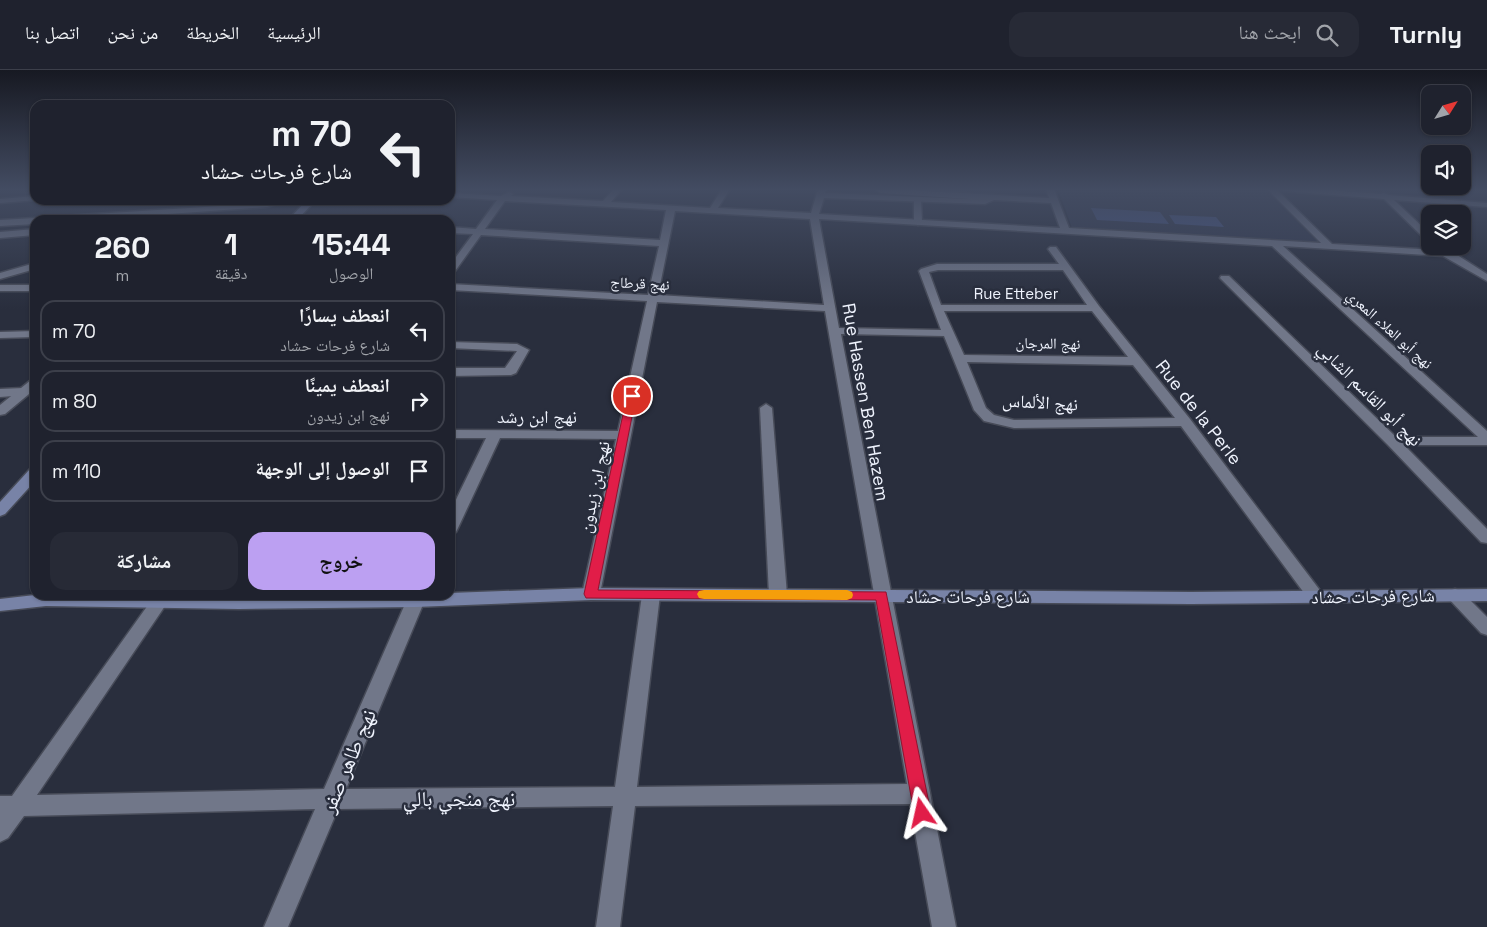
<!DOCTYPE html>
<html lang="ar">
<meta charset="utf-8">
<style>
:root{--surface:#1f222e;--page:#272a36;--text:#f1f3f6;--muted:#a1a4aa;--line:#3c3f4a;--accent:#bca0f2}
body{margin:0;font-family:"Space Grotesk","Noto Naskh Arabic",sans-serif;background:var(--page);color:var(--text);direction:rtl;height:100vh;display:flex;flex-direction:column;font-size:19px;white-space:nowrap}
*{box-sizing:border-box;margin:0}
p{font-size:16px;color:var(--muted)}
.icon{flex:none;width:28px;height:28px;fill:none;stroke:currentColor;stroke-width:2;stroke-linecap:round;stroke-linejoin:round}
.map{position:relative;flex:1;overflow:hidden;direction:ltr}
.side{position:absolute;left:30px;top:145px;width:425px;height:385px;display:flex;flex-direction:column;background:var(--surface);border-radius:15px;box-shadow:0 1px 4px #0004,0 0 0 1px var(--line);direction:rtl}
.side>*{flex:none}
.hud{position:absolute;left:30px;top:30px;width:425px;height:105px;border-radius:15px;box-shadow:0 1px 4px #0004,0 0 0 1px var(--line);direction:rtl;background:#1f222e;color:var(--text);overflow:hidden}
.needle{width:32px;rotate:53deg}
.tools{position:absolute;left:1421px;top:15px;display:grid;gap:10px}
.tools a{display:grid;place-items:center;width:50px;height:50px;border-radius:10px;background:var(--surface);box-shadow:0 1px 4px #0004,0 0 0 1px var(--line);font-size:25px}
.pin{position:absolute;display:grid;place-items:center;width:42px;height:42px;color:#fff;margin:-21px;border:2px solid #fff;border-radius:50%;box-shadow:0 1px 5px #0007}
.me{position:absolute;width:55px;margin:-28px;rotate:349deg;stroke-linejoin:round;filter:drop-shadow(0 0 4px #0008)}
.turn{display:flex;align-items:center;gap:18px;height:105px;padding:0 20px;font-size:22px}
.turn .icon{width:65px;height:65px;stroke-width:2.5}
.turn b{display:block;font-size:35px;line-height:42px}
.eta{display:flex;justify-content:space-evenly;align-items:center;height:85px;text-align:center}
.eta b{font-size:30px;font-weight:700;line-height:35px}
.action{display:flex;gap:10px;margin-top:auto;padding:10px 20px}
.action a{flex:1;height:58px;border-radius:15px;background:var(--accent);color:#111;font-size:20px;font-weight:700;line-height:58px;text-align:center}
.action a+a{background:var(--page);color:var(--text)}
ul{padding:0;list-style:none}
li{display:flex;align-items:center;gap:15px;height:62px;margin:0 10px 8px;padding:0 10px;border:2px solid var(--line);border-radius:15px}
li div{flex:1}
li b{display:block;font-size:19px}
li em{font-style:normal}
header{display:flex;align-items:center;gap:30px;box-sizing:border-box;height:70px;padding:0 25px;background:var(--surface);border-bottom:1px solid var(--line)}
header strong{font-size:24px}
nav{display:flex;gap:28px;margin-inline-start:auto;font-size:18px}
.search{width:350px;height:45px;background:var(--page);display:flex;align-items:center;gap:12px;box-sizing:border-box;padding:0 18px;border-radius:15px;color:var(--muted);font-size:19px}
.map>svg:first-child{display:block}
.built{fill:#31384d}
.green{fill:#465687}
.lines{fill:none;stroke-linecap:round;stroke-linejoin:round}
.pedestrian-casing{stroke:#474b58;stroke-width:3}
.minor-casing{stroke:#474b58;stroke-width:3}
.secondary-casing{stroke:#474b58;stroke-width:3}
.pedestrian{fill:#717789;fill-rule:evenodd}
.minor{fill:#717789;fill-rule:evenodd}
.secondary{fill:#7883a7;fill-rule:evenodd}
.route{fill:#e11d48;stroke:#92132f}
.slow{fill:#f59e0b}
.labels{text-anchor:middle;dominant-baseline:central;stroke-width:5;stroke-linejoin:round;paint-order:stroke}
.far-street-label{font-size:15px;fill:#eff3fd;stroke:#292e3d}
.street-label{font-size:18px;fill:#eff3fd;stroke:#292e3d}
.near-street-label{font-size:21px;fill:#eff3fd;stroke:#292e3d}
</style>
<header>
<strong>Turnly</strong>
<div class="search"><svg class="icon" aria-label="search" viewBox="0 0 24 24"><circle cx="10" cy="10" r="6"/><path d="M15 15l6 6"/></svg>ابحث هنا</div>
<nav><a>الرئيسية</a><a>الخريطة</a><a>من نحن</a><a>اتصل بنا</a></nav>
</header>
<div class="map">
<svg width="1487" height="857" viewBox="0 0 1487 857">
<rect width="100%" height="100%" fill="#292e3d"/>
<path class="built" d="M 1058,119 L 1268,121 L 1318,172 L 1072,158 Z"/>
<g class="green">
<path d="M 1091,138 L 1160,142 L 1169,154 L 1097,150 Z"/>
<path d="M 1169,145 L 1216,147 L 1224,157 L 1175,154 Z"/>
</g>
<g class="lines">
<g class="pedestrian-casing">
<g id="pedestrian">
<path d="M 914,127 L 921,129 L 922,152 L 918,155 L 914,152 Z"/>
<path d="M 23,318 L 29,322 L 27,325 L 0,327 L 0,319 Z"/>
</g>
</g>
<g class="minor-casing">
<g id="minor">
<path d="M 614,119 L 622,119 L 611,132 L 710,138 L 722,119 L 730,119 L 718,138 L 811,143 L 818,119 L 826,119 L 825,123 L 968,129 L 881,123 L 877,121 L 879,119 L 889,119 L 1049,128 L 1046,119 L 1054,119 L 1069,158 L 1321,173 L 1267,119 L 1276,119 L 1332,174 L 1437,180 L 1435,176 L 1443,176 L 1487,204 L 1487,211 L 1443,186 L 1283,176 L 1487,361 L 1487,375 L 1404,375 L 1487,459 L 1487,473 L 1481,472 L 1387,374 L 1220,208 L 1221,206 L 1229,206 L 1396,367 L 1478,367 L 1272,176 L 819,149 L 839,258 L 941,260 L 919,201 L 921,199 L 937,194 L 1059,194 L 1048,179 L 1050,177 L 1056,177 L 1099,236 L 1190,349 L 1325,527 L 1322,531 L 1316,533 L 1310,531 L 1181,356 L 1014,358 L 984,351 L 974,340 L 944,266 L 841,264 L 956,857 L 932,857 L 910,734 L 635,736 L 620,857 L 596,857 L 613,736 L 338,739 L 288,857 L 264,857 L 315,739 L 24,746 L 8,768 L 0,772 L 0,726 L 12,726 L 153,528 L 159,526 L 165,528 L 168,532 L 165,536 L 37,725 L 324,719 L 409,525 L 427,525 L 346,719 L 615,717 L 642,525 L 645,521 L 651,519 L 657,521 L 660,525 L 637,717 L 907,714 L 825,241 L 657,232 L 600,524 L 597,528 L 591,530 L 585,528 L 582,524 L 616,369 L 500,368 L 458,458 L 456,462 L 450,463 L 450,442 L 486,368 L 450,368 L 450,360 L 618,361 L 647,231 L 450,220 L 450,214 L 648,225 L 659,176 L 481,165 L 453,204 L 450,205 L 450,195 L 473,164 L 450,163 L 450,157 L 476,159 L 497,130 L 450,127 L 450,123 L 501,126 L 509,122 L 513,124 L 511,126 L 603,131 ZM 824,128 L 985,134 L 994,130 L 1051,133 L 1060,158 L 819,144 ZM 505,131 L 666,140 L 660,170 L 485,159 ZM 675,141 L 810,149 L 824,235 L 658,225 ZM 938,200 L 1063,200 L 1087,235 L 941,235 L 929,202 ZM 944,241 L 1092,241 L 1128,287 L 964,285 ZM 967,292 L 1133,295 L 1175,348 L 1014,350 L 994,345 L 986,338 Z"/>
<path d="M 1279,119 L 1315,119 L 1381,124 L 1384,123 L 1388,125 L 1487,133 L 1487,137 L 1394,130 L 1430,164 L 1430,172 L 1427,171 L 1384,129 L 1283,121 Z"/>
<path d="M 35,126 L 35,130 L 37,130 L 0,133 L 0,129 Z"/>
<path d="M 275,130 L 288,130 L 267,137 L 84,150 L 43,150 L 47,147 L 266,133 Z"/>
<path d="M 35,148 L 39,150 L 35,150 L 35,154 L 0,156 L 0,150 Z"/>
<path d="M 35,159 L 35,165 L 0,168 L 0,162 Z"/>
<path d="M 35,193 L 35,199 L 0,209 L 0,203 Z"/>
<rect x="0" y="215" width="35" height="6"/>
<path d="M 35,261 L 35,267 L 0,268 L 0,262 Z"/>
<path d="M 450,272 L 517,274 L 529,280 L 516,303 L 511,305 L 450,306 L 450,298 L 505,298 L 517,281 L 450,278 Z"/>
<path d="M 35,309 L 35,319 L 5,344 L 0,345 L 0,335 L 31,310 Z"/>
<path d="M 766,334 L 772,338 L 787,525 L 784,529 L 778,531 L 772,529 L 769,525 L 760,338 Z"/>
<path d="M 1455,519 L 1461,521 L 1487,547 L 1487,565 L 1481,563 L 1449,529 L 1446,525 L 1449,521 Z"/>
</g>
</g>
<g class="secondary-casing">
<g id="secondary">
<path d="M 307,130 L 316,130 L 297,150 L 288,150 Z"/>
<path d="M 35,398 L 35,411 L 5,444 L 0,446 L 0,432 L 30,399 Z"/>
<path d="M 591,518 L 1191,522 L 1487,519 L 1487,531 L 1191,534 L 591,530 L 415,537 L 239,539 L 46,536 L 0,541 L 0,529 L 35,525 L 239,527 L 450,525 L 450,523 Z"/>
</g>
</g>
<use href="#pedestrian" class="pedestrian"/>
<use href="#minor" class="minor"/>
<use href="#secondary" class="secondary"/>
</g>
<linearGradient id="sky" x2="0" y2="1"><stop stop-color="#171922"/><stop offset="0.5" stop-color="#434c62"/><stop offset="1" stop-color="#434c62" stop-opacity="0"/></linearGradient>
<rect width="1487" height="239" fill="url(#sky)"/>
<path class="route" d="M 632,323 L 636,326 L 598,520 L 886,522 L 931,743 L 928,749 L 922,751 L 916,749 L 914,743 L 876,530 L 586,528 L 584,524 L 627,326 Z"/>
<path class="slow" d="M 704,520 L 847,520 L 852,522 L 853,525 L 852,528 L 847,530 L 704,529 L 699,528 L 697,524 L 699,521 Z"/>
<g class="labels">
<g class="far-street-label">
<text transform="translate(640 213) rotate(3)">نهج قرطاج</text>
<text x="1016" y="223">Rue Etteber</text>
<text transform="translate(1390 259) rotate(42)">نهج أبو العلاء المعري</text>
<text transform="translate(1048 273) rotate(1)">نهج المرجان</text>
</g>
<g class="street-label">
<text transform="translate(1370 324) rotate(45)">نهج أبو القاسم الشابي</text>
<text transform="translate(866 332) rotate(80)">Rue Hassen Ben Hazem</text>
<text transform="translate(1040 332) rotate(3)">نهج الألماس</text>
<text transform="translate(1199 342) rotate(52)">Rue de la Perle</text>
<text x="537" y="346">نهج ابن رشد</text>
<text transform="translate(594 417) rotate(-78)">نهج ابن زيدون</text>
<text x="968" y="526">شارع فرحات حشاد</text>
<text transform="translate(1373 526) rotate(-1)">شارع فرحات حشاد</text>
</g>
<g class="near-street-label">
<text transform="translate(348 691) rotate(-67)">نهج طاهر صفر</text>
<text x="459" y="728">نهج منجي بالي</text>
</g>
</g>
</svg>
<div class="tools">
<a><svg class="needle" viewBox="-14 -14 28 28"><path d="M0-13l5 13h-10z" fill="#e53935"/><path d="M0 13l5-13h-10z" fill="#a1a4aa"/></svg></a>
<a><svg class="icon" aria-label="sound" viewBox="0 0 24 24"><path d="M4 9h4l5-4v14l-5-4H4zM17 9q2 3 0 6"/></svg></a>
<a><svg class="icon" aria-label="layers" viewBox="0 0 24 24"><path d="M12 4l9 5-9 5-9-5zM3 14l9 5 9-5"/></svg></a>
</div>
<div class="pin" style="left:632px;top:326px;background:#d93025"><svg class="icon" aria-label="arrive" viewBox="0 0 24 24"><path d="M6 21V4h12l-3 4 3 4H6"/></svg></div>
<svg class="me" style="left:922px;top:743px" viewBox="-20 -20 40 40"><path d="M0-17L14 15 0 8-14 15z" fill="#e11d48" stroke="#fff" stroke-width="4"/></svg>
<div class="hud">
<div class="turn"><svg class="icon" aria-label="left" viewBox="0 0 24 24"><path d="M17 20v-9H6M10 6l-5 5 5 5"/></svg><div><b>70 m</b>شارع فرحات حشاد</div></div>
</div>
<section class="side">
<div class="eta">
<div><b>15:44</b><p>الوصول</p></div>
<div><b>1</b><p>دقيقة</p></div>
<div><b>260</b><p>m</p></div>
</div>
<ul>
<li><svg class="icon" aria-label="left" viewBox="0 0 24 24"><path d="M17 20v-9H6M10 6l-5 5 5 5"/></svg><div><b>انعطف يسارًا</b><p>شارع فرحات حشاد</p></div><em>70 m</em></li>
<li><svg class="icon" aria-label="right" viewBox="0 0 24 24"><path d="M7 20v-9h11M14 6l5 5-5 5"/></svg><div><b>انعطف يمينًا</b><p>نهج ابن زيدون</p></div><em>80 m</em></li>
<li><svg class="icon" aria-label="arrive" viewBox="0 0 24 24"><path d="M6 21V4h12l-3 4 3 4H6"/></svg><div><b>الوصول إلى الوجهة</b></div><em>110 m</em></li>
</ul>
<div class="action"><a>خروج</a><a>مشاركة</a></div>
</section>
</div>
